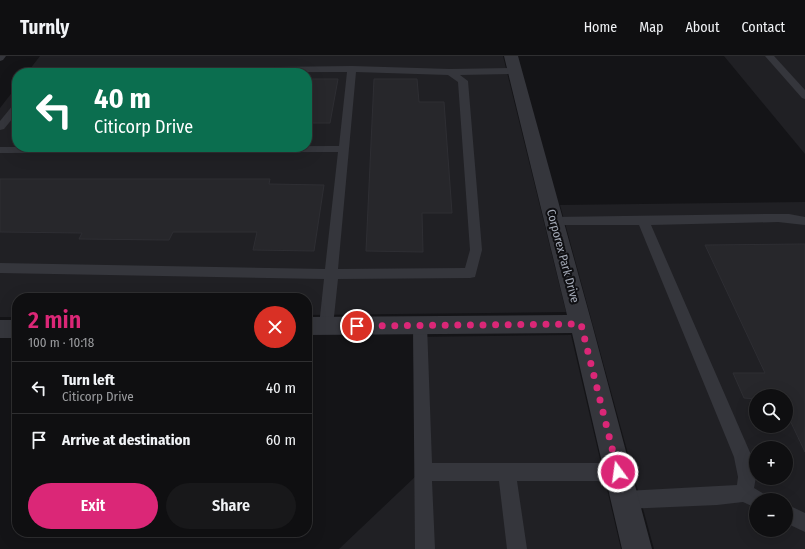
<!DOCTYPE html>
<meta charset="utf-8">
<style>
:root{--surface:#0f0f11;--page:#18181a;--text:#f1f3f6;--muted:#9b9c9f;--line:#2f2f31;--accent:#db2777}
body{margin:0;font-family:"Fira Sans Condensed",sans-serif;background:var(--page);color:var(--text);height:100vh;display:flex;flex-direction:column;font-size:15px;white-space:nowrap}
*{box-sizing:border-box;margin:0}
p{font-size:13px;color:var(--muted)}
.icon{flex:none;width:22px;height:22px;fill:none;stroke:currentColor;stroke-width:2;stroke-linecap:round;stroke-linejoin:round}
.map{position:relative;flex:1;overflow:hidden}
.details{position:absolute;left:12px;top:237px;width:300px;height:244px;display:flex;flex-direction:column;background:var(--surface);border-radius:16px;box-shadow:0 4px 16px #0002,0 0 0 1px var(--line)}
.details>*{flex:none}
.guide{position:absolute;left:12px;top:12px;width:300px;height:84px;border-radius:16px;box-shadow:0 4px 16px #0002,0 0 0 1px var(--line);background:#0b6e4f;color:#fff;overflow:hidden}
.buttons{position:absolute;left:749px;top:333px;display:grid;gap:8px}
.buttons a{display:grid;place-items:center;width:44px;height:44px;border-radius:50%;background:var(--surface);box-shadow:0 4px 16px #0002,0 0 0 1px var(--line);font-size:20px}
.pin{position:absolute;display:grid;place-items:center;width:34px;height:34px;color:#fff;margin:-17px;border:2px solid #fff;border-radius:50%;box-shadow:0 1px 4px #0007}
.me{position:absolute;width:44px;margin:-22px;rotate:346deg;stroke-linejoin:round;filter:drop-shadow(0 0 3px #0008)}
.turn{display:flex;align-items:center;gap:14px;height:84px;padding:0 16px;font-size:18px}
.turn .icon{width:52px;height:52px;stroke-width:2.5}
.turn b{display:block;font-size:28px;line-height:34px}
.round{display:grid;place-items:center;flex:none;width:42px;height:42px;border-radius:21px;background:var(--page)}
.overview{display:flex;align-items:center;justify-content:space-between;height:68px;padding:0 16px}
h1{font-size:24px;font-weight:600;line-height:30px;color:var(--accent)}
.button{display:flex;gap:8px;margin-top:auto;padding:8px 16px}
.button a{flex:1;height:46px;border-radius:24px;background:var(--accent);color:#fff;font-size:16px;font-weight:600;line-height:46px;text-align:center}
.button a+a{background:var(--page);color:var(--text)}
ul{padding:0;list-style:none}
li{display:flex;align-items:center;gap:12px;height:52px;padding:0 16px;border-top:1px solid var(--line)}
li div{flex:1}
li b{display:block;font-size:15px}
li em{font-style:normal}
header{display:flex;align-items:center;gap:24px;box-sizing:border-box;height:56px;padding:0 20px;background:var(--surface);border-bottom:1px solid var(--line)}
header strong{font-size:19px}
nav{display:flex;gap:22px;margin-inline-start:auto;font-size:14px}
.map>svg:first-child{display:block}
.built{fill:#202024;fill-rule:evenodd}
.building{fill:#27272b;stroke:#2e2e33}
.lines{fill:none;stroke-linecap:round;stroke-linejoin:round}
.service{fill:#35363c;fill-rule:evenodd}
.minor{fill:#35363c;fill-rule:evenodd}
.route{stroke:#db2777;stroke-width:7;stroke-dasharray:0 12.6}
.labels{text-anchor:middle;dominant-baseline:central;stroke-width:4;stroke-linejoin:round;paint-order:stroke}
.street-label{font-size:12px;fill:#a5abb8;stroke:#0f0f12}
</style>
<header>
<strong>Turnly</strong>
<nav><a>Home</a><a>Map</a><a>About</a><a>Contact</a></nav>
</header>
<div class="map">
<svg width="805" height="493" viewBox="0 0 805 493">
<rect width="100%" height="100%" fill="#141417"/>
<g class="built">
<path d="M 40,0 L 503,0 L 566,256 L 307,259 L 307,242 L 17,242 L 17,261 L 0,261 L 0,52 L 17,30 L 17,91 L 307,91 L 307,17 L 27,17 Z"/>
<path d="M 724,0 L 805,0 L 805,98 Z"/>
<path d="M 805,146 L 805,493 L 654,493 L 560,149 ZM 756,340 L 786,340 L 786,370 L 756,370 ZM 756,392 L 786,392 L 786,422 L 756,422 ZM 756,444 L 786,444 L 786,474 L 756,474 Z"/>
<path d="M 571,279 L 621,493 L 339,493 L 417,419 L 413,281 Z"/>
</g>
<g class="building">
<path d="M 307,23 L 338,23 L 330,67 L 307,67 Z"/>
<path d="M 374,23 L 417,23 L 419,46 L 444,46 L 452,157 L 422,157 L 423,196 L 366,195 Z"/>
<path d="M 0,123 L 270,123 L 269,128 L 324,129 L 314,195 L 253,194 L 257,176 L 173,176 L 169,184 L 79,183 L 82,177 L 0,176 Z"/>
<path d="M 805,188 L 805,396 L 786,356 L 786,340 L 756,340 L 756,343 L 744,342 L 733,317 L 765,317 L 705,189 Z"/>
</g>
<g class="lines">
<g class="service">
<path d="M 0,0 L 6,0 L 3,4 L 0,5 Z"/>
<path d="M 765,0 L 774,0 L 805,34 L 805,43 L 802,42 Z"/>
<path d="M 352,10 L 450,13 L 515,12 L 520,15 L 515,18 L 460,19 L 468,25 L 482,194 L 475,221 L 470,222 L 338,223 L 333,270 L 331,274 L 326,276 L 321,274 L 319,270 L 324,223 L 0,217 L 0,207 L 325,213 L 338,96 L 0,97 L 0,91 L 339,90 L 347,16 L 40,17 L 45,14 ZM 356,16 L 448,19 L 458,26 L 470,194 L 465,212 L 338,213 Z"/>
<path d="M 17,48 L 17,57 L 4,73 L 0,74 L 0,65 L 13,49 Z"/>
<path d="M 767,158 L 789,158 L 805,161 L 805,169 L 778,166 L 651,169 L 752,401 L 756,421 L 754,432 L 764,438 L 767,444 L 756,444 L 756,452 L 743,446 L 717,449 L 625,453 L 619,450 L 616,444 L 619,438 L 625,435 L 737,429 L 738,421 L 734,401 L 639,169 L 554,169 L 550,168 L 548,165 L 550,162 L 554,161 Z"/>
<path d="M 420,263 L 425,265 L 427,269 L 432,407 L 618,407 L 624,410 L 627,416 L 624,422 L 618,425 L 517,425 L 527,493 L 507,493 L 499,425 L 432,425 L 435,493 L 415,493 L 413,269 L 415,265 Z"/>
<path d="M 786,448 L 805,457 L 805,476 L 786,467 Z"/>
</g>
<g class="minor">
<path d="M 504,0 L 518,0 L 592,268 L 652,493 L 622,493 L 572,277 L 307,279 L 307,261 L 567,259 Z"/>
<rect x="0" y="264" width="17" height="18"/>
</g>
</g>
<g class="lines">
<path class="route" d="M 357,270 L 581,268 L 618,416"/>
</g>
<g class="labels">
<g class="street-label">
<text transform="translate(563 200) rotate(75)">Corporex Park Drive</text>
</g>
</g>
</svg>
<div class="buttons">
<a><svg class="icon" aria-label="search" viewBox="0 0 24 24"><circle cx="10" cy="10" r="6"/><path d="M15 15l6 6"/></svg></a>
<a>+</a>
<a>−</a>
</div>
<div class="pin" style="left:357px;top:270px;background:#d93025"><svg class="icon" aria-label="arrive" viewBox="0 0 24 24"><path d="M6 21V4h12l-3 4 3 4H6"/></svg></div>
<svg class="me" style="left:618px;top:416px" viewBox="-20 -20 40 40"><circle r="17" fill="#db2777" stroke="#fff" stroke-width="3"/><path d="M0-11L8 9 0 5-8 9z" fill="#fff"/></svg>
<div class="guide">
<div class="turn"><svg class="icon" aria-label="left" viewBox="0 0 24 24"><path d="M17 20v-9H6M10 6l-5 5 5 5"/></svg><div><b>40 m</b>Citicorp Drive</div></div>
</div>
<section class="details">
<div class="overview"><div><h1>2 min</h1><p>100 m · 10:18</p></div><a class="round" style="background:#d93025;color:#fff"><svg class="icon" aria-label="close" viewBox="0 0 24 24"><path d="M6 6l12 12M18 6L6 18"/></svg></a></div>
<ul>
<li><svg class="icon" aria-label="left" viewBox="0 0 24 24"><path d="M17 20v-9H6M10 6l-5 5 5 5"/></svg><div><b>Turn left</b><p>Citicorp Drive</p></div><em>40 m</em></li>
<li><svg class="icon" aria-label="arrive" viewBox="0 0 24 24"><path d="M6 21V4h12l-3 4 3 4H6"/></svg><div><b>Arrive at destination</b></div><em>60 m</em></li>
</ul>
<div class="button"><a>Exit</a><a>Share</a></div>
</section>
</div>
